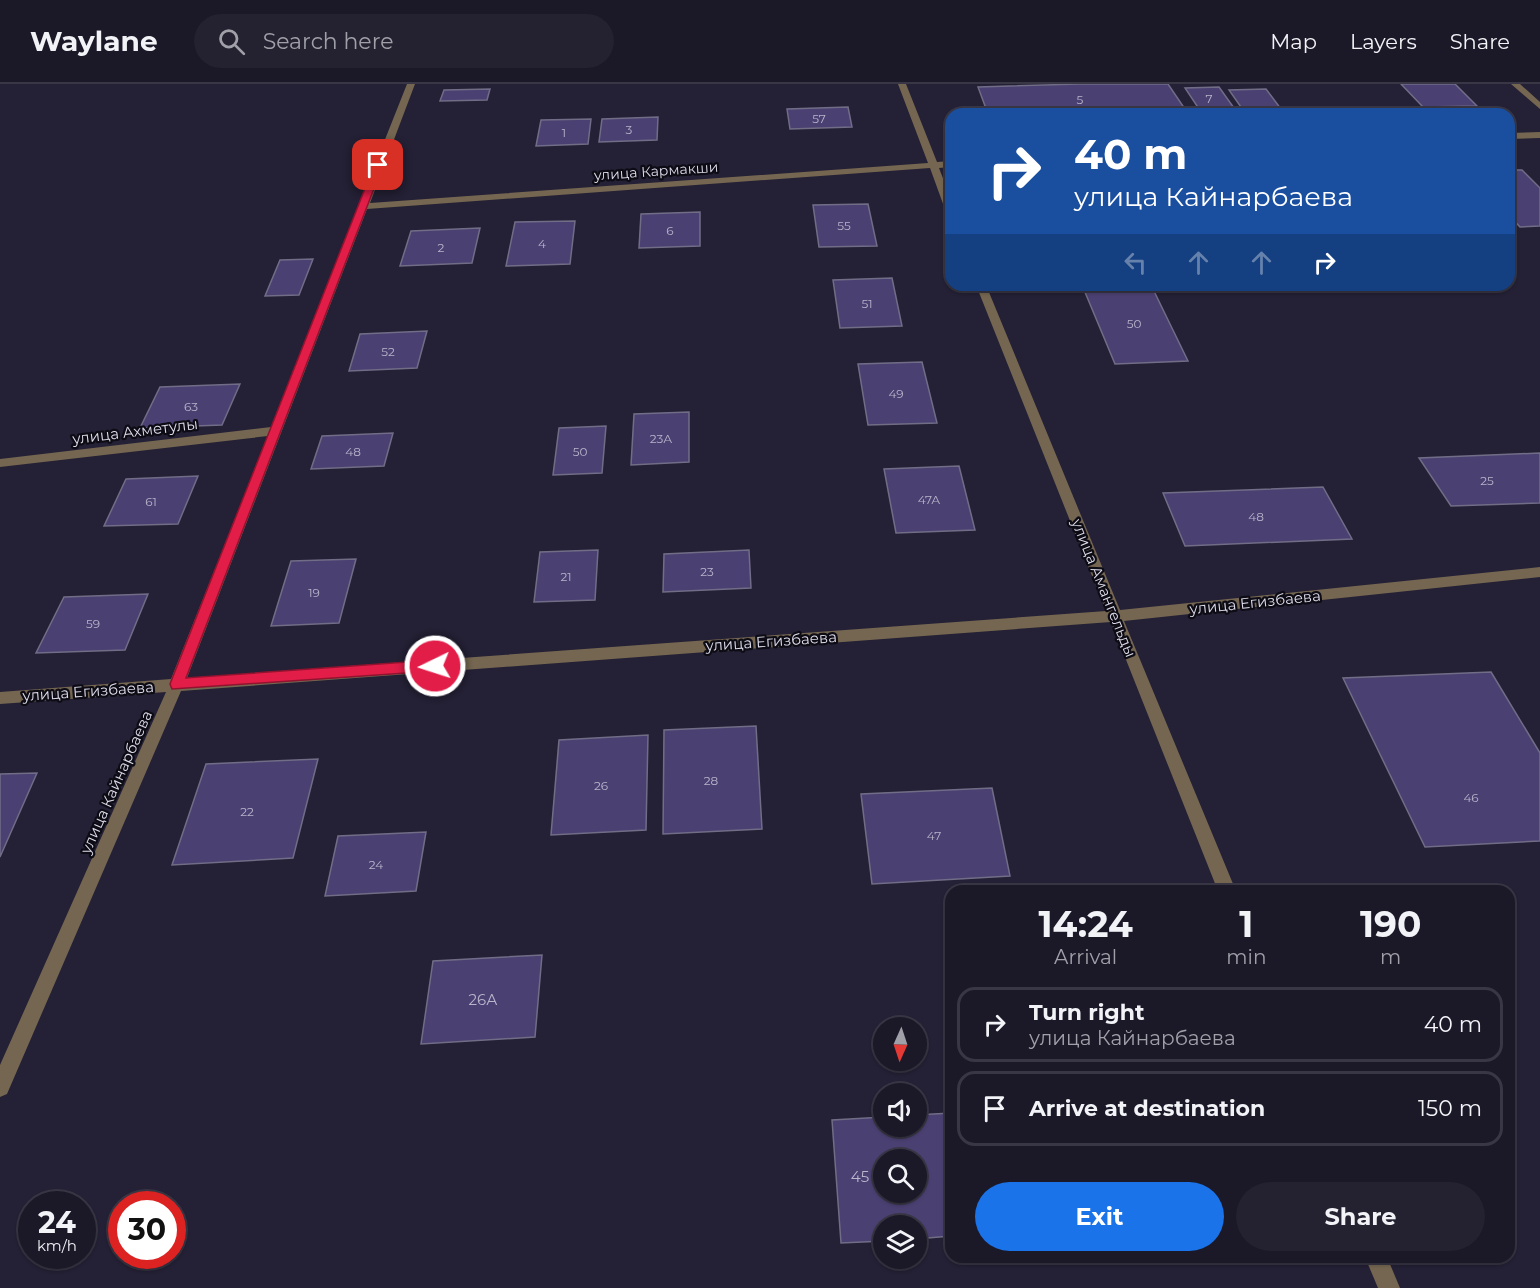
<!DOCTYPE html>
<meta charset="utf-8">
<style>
:root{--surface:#1b1828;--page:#242130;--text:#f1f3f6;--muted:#a0a0a8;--line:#393745;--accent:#1a73e8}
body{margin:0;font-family:Montserrat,sans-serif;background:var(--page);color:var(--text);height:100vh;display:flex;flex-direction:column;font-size:22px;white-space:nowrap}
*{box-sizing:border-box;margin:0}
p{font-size:20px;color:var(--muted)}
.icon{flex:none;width:33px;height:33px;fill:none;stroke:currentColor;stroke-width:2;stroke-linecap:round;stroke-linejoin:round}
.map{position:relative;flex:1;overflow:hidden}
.details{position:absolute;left:945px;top:801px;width:570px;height:378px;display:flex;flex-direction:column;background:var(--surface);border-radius:18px;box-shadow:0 2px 4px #0004,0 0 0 2px var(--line)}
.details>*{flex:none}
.top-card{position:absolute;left:945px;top:24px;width:570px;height:183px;border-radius:18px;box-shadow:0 2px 4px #0004,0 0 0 2px var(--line);background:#1a4fa0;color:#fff;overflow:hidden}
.needle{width:39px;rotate:183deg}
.tools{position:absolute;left:873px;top:933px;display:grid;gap:12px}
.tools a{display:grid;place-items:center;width:54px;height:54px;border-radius:50%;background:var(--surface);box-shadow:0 2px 4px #0004,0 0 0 2px var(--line);font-size:30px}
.speed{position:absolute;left:18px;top:1107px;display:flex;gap:12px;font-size:30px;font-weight:700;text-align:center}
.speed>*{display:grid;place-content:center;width:78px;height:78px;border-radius:50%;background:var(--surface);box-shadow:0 2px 4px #0004,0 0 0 2px var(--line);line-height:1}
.speed small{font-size:15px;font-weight:400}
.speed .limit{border:9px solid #d22;background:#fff;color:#111}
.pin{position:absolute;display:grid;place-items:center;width:51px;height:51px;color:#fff;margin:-26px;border-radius:12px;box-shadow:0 3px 9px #0006}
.me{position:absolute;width:66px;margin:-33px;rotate:266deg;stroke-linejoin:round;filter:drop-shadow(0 0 4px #0008)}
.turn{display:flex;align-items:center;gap:21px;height:126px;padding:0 30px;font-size:27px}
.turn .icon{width:78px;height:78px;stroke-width:2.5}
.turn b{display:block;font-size:42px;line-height:51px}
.lanes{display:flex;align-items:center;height:57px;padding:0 30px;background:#0003;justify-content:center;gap:30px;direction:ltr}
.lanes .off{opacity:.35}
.eta{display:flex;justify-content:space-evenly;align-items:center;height:102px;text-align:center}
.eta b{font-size:36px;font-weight:700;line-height:42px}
.cta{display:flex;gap:12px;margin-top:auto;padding:12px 30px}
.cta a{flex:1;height:69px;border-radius:36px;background:var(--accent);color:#fff;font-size:24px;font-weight:700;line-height:69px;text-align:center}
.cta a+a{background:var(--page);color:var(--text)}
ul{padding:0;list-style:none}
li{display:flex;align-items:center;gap:18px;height:75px;margin:0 12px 9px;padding:0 18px;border:3px solid var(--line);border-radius:18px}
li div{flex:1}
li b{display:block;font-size:22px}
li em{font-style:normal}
header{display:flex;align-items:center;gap:36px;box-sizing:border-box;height:84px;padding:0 30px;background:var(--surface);border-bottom:2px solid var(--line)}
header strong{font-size:28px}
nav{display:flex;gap:33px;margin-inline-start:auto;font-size:21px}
.search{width:420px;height:54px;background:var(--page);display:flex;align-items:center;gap:15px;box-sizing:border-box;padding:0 21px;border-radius:33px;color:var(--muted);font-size:22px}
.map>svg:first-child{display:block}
.building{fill:#4b4072;stroke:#716d87;stroke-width:1.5;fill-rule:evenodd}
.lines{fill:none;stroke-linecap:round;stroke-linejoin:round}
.minor{fill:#746650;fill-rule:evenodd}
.route{fill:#e11d48;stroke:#92132f;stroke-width:1.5}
.labels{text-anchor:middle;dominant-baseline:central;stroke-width:4.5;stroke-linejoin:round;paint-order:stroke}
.number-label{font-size:12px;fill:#b9b5cc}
.far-street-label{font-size:14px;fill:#dedcea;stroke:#0d0c15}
.street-label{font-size:15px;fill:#dedcea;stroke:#0d0c15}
.near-number-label{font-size:15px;fill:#b9b5cc}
</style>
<header>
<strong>Waylane</strong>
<div class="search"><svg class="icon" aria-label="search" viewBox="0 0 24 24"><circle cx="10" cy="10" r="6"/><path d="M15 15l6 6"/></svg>Search here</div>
<nav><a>Map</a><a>Layers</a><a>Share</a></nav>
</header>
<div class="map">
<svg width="1540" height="1204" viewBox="0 0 1540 1204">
<rect width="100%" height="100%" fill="#242035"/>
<g class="building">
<path d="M 1079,0 L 1168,0 L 1187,28 L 988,30 L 978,3 Z"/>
<path d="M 1401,0 L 1455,0 L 1477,22 L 1423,23 Z"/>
<path d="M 1219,3 L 1234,24 L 1199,25 L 1185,4 Z"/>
<path d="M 490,5 L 487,16 L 440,17 L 444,6 Z"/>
<path d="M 1266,5 L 1281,25 L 1243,26 L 1229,6 Z"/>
<path d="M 848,23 L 852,43 L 790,45 L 787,25 Z"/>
<path d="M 658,33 L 657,56 L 599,58 L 602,35 Z"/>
<path d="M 591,35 L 588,60 L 536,62 L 541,36 Z"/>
<path d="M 1509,86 L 1522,86 L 1540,104 L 1540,142 L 1520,143 L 1509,131 Z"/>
<path d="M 868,120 L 877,162 L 819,163 L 813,121 Z"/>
<path d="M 700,128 L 700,162 L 639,164 L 641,130 Z"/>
<path d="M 575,137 L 570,180 L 506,182 L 515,138 Z"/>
<path d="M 480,144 L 472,179 L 400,182 L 411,147 Z"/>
<path d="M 313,175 L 299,211 L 265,212 L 280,176 Z"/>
<path d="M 892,194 L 902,242 L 840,244 L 833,196 Z"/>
<path d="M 1082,201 L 1151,201 L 1188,277 L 1115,280 Z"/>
<path d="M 427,247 L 417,284 L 349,287 L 360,250 Z"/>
<path d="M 922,278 L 937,339 L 868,341 L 858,280 Z"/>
<path d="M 240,300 L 222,341 L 140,344 L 160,303 Z"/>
<path d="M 689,328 L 689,378 L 631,381 L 634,330 Z"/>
<path d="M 606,342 L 602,389 L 553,391 L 559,344 Z"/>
<path d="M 393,349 L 384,382 L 311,385 L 322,352 Z"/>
<path d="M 1540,369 L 1540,419 L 1451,422 L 1419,374 Z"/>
<path d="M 959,382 L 975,446 L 896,449 L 884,385 Z"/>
<path d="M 198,392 L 178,440 L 104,442 L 126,395 Z"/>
<path d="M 1323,403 L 1352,455 L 1185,462 L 1163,409 Z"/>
<path d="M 598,466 L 595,516 L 534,518 L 540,468 Z"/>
<path d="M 749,466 L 751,504 L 663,508 L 664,470 Z"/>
<path d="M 356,475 L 339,539 L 271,542 L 291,477 Z"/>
<path d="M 148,510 L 125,566 L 36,569 L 64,513 Z"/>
<path d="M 1491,588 L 1540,669 L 1540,757 L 1425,763 L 1343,594 Z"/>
<path d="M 756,642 L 762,745 L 663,750 L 664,646 Z"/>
<path d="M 648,651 L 646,746 L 551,751 L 559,656 Z"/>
<path d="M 318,675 L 293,774 L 172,781 L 206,680 Z"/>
<path d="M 37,689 L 0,773 L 0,690 Z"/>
<path d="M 992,704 L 1010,792 L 872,800 L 861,710 Z"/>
<path d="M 426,748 L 416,807 L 325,812 L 338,752 Z"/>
<path d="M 542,871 L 535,953 L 421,960 L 433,877 Z"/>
<path d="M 951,1029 L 951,1152 L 916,1155 L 916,1142 L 884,1142 L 884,1157 L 841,1159 L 832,1036 L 884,1033 L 884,1042 L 916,1042 L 916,1031 ZM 884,1076 L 916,1076 L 916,1108 L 884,1108 Z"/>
</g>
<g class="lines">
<g class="minor">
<path d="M 407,0 L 415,0 L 370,119 L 928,79 L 898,0 L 906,0 L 937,78 L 951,77 L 951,83 L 939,84 L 951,115 L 951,131 L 946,128 L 930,84 L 367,125 L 187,594 L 1106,527 L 976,201 L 986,201 L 1120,526 L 1540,483 L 1540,493 L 1124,537 L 1236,807 L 1218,807 L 1111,538 L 181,607 L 7,1010 L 0,1013 L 0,981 L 166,608 L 0,620 L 0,608 L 171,595 L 268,352 L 0,383 L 0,375 L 271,343 Z"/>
<path d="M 1511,0 L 1520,0 L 1540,18 L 1540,25 Z"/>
<path d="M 1540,48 L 1540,54 L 1509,55 L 1509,49 Z"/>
<path d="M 1365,1173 L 1387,1173 L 1400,1204 L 1378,1204 Z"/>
</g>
</g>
<path class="route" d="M 375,79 L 383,81 L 186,594 L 435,576 L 442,582 L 435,587 L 172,605 L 170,600 Z"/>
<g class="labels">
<g class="number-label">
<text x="1209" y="14">7</text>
<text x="1080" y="15">5</text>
<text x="819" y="34">57</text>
<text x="629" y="45">3</text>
<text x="564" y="48">1</text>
<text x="844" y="141">55</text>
<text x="670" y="146">6</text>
<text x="542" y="159">4</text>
<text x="441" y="163">2</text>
<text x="867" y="219">51</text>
<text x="1134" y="239">50</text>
<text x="388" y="267">52</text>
<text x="896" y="309">49</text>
<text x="191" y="322">63</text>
<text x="661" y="354">23А</text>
<text x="353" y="367">48</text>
<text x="580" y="367">50</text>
<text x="1487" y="396">25</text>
<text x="929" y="415">47А</text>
<text x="151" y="417">61</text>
<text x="1256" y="432">48</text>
<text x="707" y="487">23</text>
<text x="566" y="492">21</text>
<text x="314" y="508">19</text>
<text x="93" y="539">59</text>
<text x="711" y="696">28</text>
<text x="601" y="701">26</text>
<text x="1471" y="713">46</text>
<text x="247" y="727">22</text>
<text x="934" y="751">47</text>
<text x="376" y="780">24</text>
</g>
<g class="far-street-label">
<text transform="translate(656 87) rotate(-4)">улица Кармакши</text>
</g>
<g class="street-label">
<text transform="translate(135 347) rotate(-7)">улица Ахметулы</text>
<text transform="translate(1104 504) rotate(68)">улица Амангельды</text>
<text transform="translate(1255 518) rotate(-6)">улица Егизбаева</text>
<text transform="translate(771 557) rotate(-4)">улица Егизбаева</text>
<text transform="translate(88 607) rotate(-4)">улица Егизбаева</text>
<text transform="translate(116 698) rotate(-66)">улица Кайнарбаева</text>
</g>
<g class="near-number-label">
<text x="483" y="915">26А</text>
<text x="860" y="1092">45</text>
</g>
</g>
</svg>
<div class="tools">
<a><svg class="needle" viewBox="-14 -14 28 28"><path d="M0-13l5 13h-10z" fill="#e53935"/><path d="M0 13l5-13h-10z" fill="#a0a0a8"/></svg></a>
<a><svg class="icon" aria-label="sound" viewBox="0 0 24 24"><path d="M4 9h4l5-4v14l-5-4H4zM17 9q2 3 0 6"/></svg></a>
<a><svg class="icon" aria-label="search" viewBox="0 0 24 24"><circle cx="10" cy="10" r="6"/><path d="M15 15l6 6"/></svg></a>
<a><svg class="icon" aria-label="layers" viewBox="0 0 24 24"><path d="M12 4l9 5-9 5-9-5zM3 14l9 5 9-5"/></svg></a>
</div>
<div class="speed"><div>24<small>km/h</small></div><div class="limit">30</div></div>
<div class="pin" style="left:378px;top:81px;background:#d93025"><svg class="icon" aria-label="arrive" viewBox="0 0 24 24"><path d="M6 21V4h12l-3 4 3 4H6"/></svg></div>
<svg class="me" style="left:435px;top:582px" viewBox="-20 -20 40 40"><circle r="17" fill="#e11d48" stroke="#fff" stroke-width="3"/><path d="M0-11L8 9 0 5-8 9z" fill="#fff"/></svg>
<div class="top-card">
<div class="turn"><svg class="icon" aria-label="right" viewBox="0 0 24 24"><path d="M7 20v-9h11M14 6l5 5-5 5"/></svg><div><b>40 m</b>улица Кайнарбаева</div></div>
<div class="lanes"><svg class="icon off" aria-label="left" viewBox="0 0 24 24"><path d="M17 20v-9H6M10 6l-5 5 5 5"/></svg><svg class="icon off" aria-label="ahead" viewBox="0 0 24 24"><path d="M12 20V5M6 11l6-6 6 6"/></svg><svg class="icon off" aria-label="ahead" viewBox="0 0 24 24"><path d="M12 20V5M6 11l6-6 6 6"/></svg><svg class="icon" aria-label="right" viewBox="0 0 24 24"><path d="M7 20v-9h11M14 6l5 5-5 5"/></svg></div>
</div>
<section class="details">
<div class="eta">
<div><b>14:24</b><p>Arrival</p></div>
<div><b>1</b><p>min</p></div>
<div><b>190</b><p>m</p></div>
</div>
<ul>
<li><svg class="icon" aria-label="right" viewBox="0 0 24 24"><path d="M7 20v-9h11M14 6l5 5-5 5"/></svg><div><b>Turn right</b><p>улица Кайнарбаева</p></div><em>40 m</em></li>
<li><svg class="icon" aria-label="arrive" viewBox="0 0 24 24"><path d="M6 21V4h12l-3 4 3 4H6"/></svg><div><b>Arrive at destination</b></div><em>150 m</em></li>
</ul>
<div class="cta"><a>Exit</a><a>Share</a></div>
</section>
</div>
